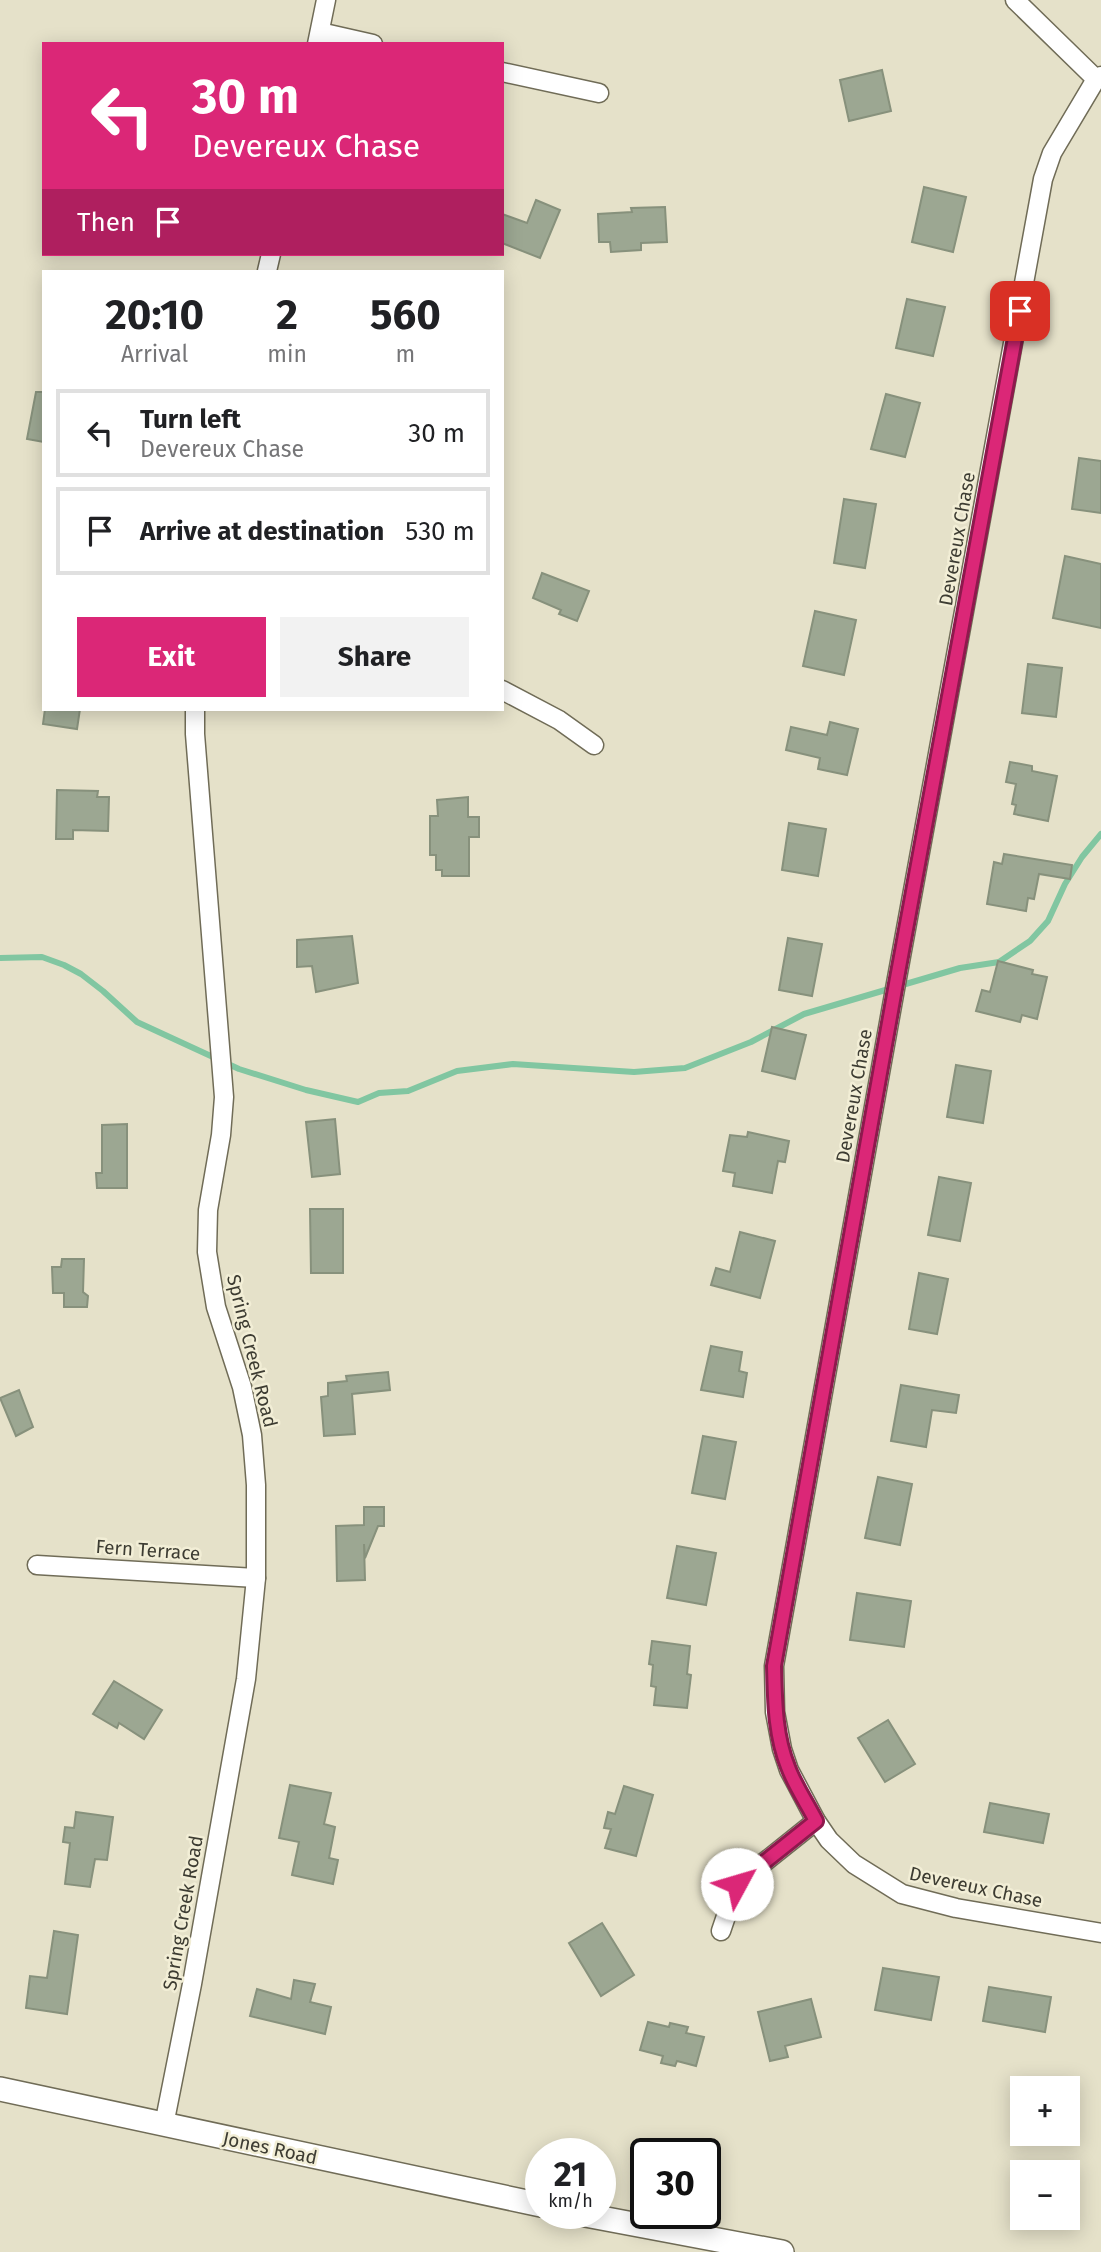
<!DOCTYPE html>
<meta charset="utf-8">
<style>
:root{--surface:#fff;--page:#f2f2f2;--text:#202124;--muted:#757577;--line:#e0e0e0;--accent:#db2777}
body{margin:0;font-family:"Fira Sans",sans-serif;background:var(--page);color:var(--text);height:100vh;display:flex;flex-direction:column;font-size:26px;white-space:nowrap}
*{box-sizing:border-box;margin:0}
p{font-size:23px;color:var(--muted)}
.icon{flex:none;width:38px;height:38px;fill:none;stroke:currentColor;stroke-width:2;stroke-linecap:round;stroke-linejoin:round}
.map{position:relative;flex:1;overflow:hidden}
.drawer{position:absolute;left:42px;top:270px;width:462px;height:441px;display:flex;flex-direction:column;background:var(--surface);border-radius:0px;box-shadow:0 4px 18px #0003}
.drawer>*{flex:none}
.banner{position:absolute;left:42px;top:42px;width:462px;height:214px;border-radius:0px;box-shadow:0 4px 18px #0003;background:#db2777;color:#fff;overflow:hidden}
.controls{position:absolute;left:1010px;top:2076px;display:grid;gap:14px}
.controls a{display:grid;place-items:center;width:70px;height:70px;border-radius:0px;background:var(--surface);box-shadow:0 4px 18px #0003;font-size:35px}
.speed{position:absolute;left:525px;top:2138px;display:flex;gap:14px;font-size:35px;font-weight:700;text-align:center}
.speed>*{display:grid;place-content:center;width:91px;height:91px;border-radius:50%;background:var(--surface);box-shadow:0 4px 18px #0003;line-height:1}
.speed small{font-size:18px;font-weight:400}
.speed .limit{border:4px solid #111;border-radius:10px;background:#fff;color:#111}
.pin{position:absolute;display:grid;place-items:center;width:60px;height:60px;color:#fff;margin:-30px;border-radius:14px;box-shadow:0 4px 10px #0006}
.me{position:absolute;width:77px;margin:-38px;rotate:51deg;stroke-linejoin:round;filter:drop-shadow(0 0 5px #0008)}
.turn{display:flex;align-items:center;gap:24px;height:147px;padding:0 35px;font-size:32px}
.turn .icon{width:91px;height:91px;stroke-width:2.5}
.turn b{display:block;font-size:49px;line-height:60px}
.then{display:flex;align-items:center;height:66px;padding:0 35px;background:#0003;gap:14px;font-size:26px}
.eta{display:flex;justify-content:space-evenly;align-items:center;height:119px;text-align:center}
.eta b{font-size:42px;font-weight:700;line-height:49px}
.button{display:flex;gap:14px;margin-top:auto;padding:14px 35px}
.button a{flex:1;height:80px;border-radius:0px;background:var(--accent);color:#fff;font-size:28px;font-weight:700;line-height:80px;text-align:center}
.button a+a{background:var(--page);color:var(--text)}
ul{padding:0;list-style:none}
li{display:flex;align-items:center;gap:21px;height:88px;margin:0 14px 10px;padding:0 21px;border:4px solid var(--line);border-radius:0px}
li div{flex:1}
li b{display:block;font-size:26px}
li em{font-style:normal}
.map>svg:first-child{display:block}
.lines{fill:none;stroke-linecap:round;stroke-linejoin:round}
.stream{stroke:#81c6a1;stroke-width:6}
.building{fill:#9ca792;stroke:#87917c;stroke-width:2}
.minor-casing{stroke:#706c57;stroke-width:21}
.tertiary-casing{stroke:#706c57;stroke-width:26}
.minor{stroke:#fff;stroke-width:18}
.tertiary{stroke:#fff;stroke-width:23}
.route-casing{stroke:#8e194d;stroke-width:18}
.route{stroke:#db2777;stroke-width:12}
.labels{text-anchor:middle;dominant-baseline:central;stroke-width:5;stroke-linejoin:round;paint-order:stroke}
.street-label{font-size:19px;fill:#3d3c32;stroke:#f2eed6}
</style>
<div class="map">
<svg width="1101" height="2252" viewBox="0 0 1101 2252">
<rect width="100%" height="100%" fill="#e5e1c9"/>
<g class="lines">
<path class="stream" d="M 0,958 L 42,957 L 64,965 L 81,974 L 103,991 L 137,1022 L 239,1069 L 306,1090 L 358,1102 L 379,1093 L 408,1091 L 457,1071 L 513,1064 L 634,1072 L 685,1068 L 751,1042 L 804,1014 L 960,968 L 999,962 L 1030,941 L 1048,921 L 1065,884 L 1082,857 L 1101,834"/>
</g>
<g class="building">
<path d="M 882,70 L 891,111 L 849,121 L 840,80 Z"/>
<path d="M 924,187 L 966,197 L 953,252 L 912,242 Z"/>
<path d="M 536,200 L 560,210 L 540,258 L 502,243 L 502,214 L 527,223 Z"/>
<path d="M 665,207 L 667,242 L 641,243 L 641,250 L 611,252 L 610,242 L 599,242 L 598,214 L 632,212 L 631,208 Z"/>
<path d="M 907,299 L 945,307 L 933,356 L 896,348 Z"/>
<path d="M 36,392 L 44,392 L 44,442 L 27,439 Z"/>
<path d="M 886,394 L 920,403 L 905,457 L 871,449 Z"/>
<path d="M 1079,458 L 1101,461 L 1101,513 L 1072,509 Z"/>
<path d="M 844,499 L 876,504 L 865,568 L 834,563 Z"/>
<path d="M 1065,556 L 1101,564 L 1101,628 L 1053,618 Z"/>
<path d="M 542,573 L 589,591 L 577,621 L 559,614 L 561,610 L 533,598 Z"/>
<path d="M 815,611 L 856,620 L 844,675 L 803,666 Z"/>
<path d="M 1028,664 L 1062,668 L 1056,717 L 1022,713 Z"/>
<path d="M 45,709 L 80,709 L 77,729 L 43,724 Z"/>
<path d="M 830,722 L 858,729 L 847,775 L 818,769 L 820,758 L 786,750 L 791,727 L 827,735 Z"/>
<path d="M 1010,762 L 1032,766 L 1032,771 L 1057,776 L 1048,821 L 1014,814 L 1016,805 L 1012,804 L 1016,784 L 1006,782 Z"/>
<path d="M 57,790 L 98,791 L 97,797 L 109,797 L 108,831 L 73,830 L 73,839 L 56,839 Z"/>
<path d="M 468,797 L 468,817 L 479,817 L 479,837 L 469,837 L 469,876 L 442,876 L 442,870 L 436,870 L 436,855 L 430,855 L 430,816 L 438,816 L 437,800 Z"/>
<path d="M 789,823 L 826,829 L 818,876 L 782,870 Z"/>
<path d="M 1004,854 L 1072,865 L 1070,879 L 1039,874 L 1034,899 L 1028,898 L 1026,911 L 987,904 L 994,862 L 1002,864 Z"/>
<path d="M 352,936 L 358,983 L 316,992 L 312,966 L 297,967 L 297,940 Z"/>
<path d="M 788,938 L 822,944 L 812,996 L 779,990 Z"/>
<path d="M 998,961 L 1033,970 L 1032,974 L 1047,977 L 1037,1019 L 1022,1015 L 1020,1022 L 976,1011 L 982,990 L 990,992 Z"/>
<path d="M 772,1027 L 806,1035 L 795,1079 L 762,1071 Z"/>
<path d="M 956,1065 L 991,1071 L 983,1123 L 947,1117 Z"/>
<path d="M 335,1119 L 340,1174 L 312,1177 L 306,1122 Z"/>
<path d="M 127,1124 L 127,1188 L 97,1188 L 96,1173 L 102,1173 L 102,1125 Z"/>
<path d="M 748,1132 L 789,1141 L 785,1162 L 778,1161 L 772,1193 L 733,1186 L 735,1173 L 723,1171 L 730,1135 L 747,1137 Z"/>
<path d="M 939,1177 L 971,1183 L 960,1241 L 928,1235 Z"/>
<path d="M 310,1209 L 343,1209 L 343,1273 L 311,1273 Z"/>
<path d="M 740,1232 L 775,1241 L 760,1298 L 711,1285 L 716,1268 L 730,1272 Z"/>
<path d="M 62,1259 L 84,1259 L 83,1292 L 88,1296 L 87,1307 L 64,1307 L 64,1293 L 53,1293 L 52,1267 L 61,1267 Z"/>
<path d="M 919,1273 L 948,1279 L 937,1334 L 909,1329 Z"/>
<path d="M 711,1346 L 742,1352 L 739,1371 L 747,1373 L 743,1397 L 701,1390 Z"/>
<path d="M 388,1372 L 390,1390 L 352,1394 L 355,1434 L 324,1436 L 321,1397 L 328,1396 L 328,1383 L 347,1381 L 346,1376 Z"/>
<path d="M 901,1385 L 959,1395 L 956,1413 L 932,1410 L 926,1447 L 891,1441 Z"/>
<path d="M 19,1390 L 33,1427 L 16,1436 L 0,1398 Z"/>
<path d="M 703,1436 L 736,1442 L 725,1499 L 692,1493 Z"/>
<path d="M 878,1477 L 912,1484 L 900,1545 L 865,1538 Z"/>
<path d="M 364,1507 L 384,1507 L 384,1526 L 378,1526 L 365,1558 L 364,1544 L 365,1580 L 337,1581 L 336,1526 L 364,1525 Z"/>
<path d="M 677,1546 L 716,1553 L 706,1605 L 667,1598 Z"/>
<path d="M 857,1593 L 911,1601 L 904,1647 L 850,1640 Z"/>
<path d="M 652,1641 L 690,1646 L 687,1674 L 691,1675 L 687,1708 L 654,1705 L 656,1687 L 651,1686 L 653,1665 L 649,1664 Z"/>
<path d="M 114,1681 L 162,1710 L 144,1739 L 119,1723 L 117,1728 L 93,1714 Z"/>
<path d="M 888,1720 L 915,1764 L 885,1782 L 858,1738 Z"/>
<path d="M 290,1785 L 331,1793 L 324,1824 L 335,1827 L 329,1858 L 338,1860 L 333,1884 L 292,1875 L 299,1842 L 279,1838 Z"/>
<path d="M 624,1786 L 653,1795 L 636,1856 L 605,1848 L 611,1829 L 604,1828 L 608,1812 L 615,1814 Z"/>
<path d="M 990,1803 L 1049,1814 L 1043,1843 L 984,1832 Z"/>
<path d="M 76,1812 L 113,1817 L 107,1860 L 95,1859 L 90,1887 L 65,1884 L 70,1843 L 63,1842 L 65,1827 L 74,1828 Z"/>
<path d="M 602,1923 L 634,1975 L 601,1996 L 569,1943 Z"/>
<path d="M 54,1931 L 78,1935 L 67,2014 L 26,2008 L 30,1976 L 47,1978 Z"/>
<path d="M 883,1968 L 939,1977 L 931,2020 L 875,2010 Z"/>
<path d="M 294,1980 L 315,1984 L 310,2002 L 331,2007 L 325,2034 L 250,2016 L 257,1989 L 291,1999 Z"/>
<path d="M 989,1987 L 1051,1997 L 1045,2032 L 983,2021 Z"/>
<path d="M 811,1999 L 821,2037 L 785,2046 L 788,2057 L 770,2061 L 758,2012 Z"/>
<path d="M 648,2022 L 669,2027 L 670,2023 L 688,2027 L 686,2033 L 704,2037 L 696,2066 L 677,2061 L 675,2066 L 661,2063 L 663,2056 L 640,2050 Z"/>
</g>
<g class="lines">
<g class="minor-casing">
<g id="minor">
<path d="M 1015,0 L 1096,79"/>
<path d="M 320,32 L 373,44"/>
<path d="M 317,44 L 326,0"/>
<path d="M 502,72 L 599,93"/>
<path d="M 1101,76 L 1096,79 L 1052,153 L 1043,179 L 895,989 L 774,1666 L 775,1712 L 782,1749 L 789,1770 L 816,1821 L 829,1840 L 854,1864 L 902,1894 L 956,1908 L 1101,1933"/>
<path d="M 267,271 L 271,254"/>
<path d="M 502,690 L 559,720 L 594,745"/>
<path d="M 37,1565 L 256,1578"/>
<path d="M 721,1931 L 737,1884 L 816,1821"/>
<path d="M 164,2125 L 192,1984 L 246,1679 L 256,1578 L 256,1485 L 252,1435 L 242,1387 L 216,1307 L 207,1252 L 208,1210 L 221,1135 L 224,1097 L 195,734 L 195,709"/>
</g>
</g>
<g class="tertiary-casing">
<g id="tertiary">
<path d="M 0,2089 L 541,2205"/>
<path d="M 580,2214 L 782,2252"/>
</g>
</g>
<use href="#minor" class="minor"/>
<use href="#tertiary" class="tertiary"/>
</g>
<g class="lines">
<g class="route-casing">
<path id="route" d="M 737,1884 L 816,1821 C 807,1803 795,1786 788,1767 C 775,1735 775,1701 774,1666 L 895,989 L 1020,311"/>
</g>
<use href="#route" class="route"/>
</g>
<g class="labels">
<g class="street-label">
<text transform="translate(957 539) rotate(-80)">Devereux Chase</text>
<text transform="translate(854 1096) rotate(-80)">Devereux Chase</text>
<text transform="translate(252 1351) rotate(76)">Spring Creek Road</text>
<text transform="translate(148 1550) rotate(4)">Fern Terrace</text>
<text transform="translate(976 1887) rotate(12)">Devereux Chase</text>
<text transform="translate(183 1913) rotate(-80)">Spring Creek Road</text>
<text transform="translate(270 2148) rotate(12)">Jones Road</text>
</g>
</g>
</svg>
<div class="controls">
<a>+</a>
<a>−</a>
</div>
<div class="speed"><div>21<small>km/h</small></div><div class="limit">30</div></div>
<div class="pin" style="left:1020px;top:311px;background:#d93025"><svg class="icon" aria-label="arrive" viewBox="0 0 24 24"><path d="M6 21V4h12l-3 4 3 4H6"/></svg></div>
<svg class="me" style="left:737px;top:1884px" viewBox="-20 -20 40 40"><circle r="19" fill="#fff"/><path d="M0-13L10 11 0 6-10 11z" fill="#db2777"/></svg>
<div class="banner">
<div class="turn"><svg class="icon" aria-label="left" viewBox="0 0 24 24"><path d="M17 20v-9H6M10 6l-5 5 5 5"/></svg><div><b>30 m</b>Devereux Chase</div></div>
<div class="then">Then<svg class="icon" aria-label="arrive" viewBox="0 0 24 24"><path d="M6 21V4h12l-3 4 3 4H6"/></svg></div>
</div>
<section class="drawer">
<div class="eta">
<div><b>20:10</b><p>Arrival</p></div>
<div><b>2</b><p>min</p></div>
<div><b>560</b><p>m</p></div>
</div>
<ul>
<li><svg class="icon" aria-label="left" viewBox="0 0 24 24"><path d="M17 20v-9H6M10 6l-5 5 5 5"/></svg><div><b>Turn left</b><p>Devereux Chase</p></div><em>30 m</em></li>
<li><svg class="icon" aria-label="arrive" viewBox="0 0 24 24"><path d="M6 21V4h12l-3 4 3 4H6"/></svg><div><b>Arrive at destination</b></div><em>530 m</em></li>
</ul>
<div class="button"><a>Exit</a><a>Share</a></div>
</section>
</div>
